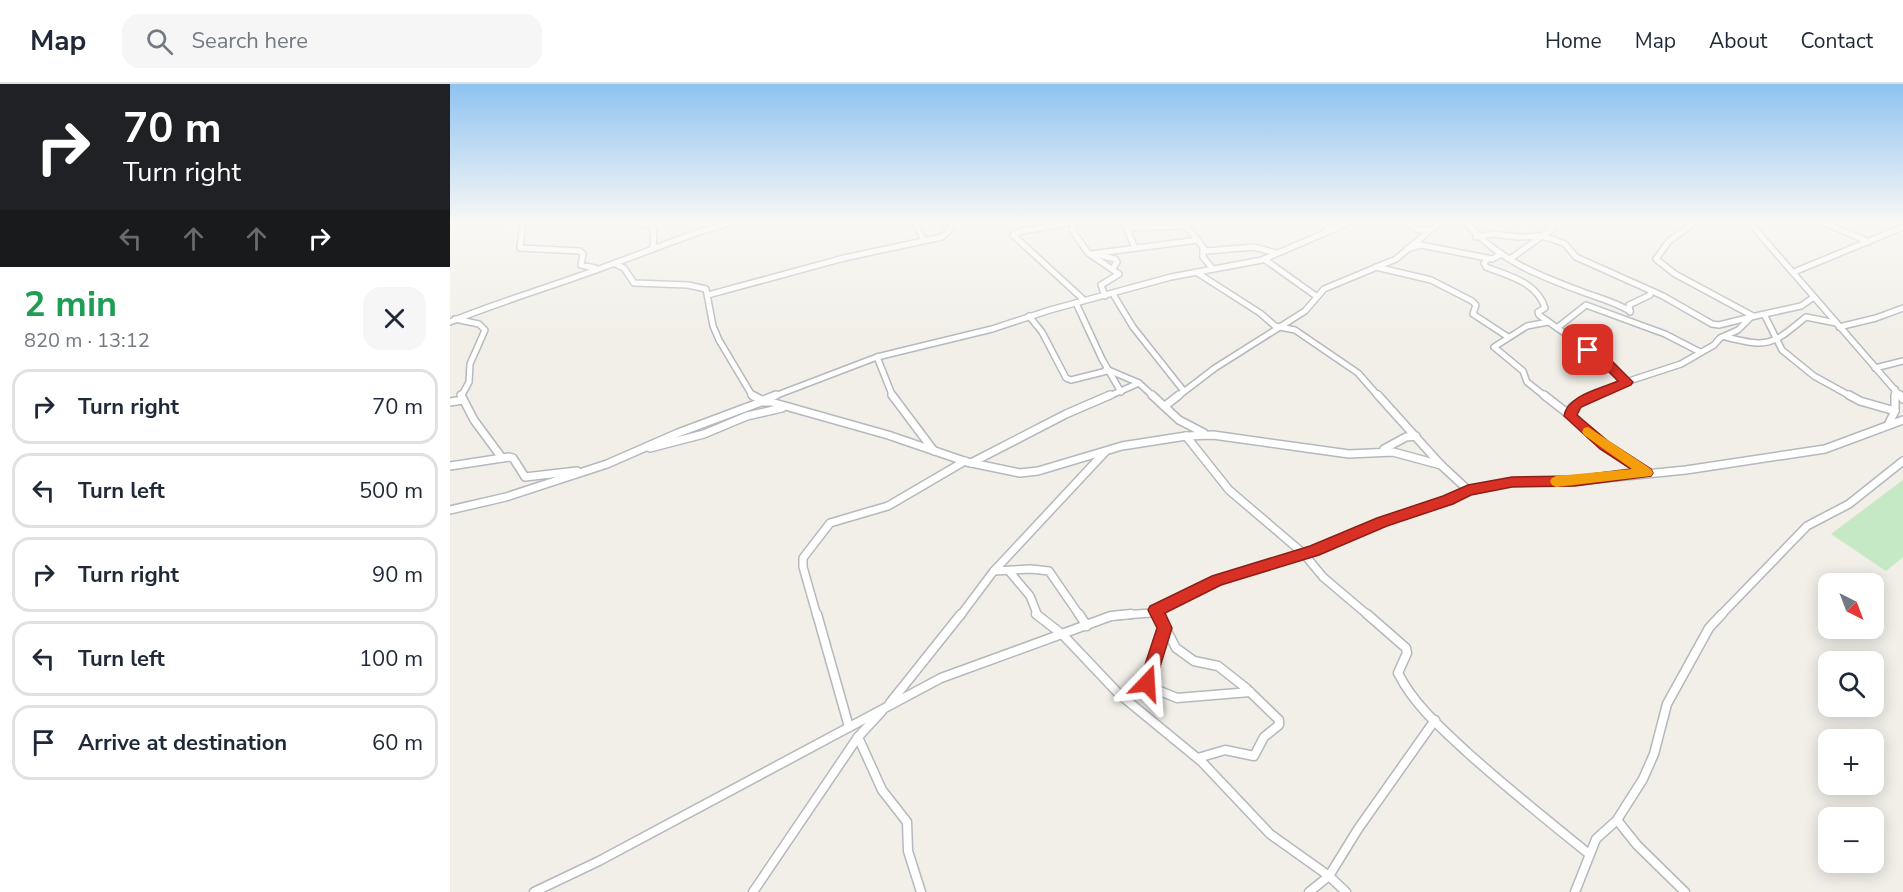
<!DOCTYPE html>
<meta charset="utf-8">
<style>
:root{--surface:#fff;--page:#f6f6f7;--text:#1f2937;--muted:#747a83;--line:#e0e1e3}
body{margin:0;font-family:"Nunito Sans",sans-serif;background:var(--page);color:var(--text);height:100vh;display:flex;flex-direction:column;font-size:22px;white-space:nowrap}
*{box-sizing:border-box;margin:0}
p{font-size:20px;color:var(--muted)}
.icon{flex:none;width:33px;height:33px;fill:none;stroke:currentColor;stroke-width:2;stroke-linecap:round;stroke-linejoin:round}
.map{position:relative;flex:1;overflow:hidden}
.details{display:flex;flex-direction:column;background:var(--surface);width:450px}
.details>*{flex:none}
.top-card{background:#202124;color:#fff;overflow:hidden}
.needle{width:39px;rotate:138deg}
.fabs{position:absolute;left:1368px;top:489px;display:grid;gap:12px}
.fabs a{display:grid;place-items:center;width:66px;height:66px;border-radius:12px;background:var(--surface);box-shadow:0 3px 15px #0003;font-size:30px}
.pin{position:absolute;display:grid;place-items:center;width:51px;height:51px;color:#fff;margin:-26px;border-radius:12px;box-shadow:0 3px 9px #0006}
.me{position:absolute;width:66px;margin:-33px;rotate:20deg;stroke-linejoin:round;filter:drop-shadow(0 0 4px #0008)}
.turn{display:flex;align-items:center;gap:21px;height:126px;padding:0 24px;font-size:27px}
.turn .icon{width:78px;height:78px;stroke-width:2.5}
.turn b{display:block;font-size:42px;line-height:51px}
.lanes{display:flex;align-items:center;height:57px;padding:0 24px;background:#0003;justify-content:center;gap:30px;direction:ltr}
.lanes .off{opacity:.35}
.round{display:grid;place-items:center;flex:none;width:63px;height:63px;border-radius:18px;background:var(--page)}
.overview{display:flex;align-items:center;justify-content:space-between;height:102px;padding:0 24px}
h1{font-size:36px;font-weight:700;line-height:45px;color:#1e9e55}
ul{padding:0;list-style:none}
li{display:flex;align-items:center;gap:18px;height:75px;margin:0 12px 9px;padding:0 12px;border:3px solid var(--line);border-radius:18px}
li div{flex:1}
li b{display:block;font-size:22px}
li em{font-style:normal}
header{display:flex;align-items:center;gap:36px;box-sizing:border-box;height:84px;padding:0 30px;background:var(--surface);border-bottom:2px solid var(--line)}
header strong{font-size:28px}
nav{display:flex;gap:33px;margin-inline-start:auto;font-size:21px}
.search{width:420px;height:54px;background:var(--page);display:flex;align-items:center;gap:15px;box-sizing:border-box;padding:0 21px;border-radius:18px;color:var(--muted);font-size:22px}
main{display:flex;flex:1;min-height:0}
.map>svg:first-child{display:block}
.green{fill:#c5e8c5}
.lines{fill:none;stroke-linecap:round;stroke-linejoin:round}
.street-far2-casing{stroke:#b5b8bc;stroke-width:8}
.street-far1-casing{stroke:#b5b8bc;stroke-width:10}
.street-casing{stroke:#b5b8bc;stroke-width:11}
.street-far2{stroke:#fff;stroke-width:5}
.street-far1{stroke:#fff;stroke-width:7}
.street{stroke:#fff;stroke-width:8}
.route{fill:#d93025;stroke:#8d1f18;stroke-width:1.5}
.slow{fill:#f59e0b}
</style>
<header>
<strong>Map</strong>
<div class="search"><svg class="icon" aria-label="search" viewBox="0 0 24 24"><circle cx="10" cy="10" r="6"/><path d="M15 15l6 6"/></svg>Search here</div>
<nav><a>Home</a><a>Map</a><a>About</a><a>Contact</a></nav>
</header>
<main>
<section class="details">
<div class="top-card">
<div class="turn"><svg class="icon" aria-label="right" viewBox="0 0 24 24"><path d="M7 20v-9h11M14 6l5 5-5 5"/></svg><div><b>70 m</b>Turn right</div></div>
<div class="lanes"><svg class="icon off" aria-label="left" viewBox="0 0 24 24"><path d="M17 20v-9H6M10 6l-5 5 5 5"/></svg><svg class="icon off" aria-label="ahead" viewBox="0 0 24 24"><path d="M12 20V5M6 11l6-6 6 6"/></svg><svg class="icon off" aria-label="ahead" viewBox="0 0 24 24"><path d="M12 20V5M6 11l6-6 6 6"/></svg><svg class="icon" aria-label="right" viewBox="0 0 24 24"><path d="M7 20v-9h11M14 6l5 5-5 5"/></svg></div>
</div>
<div class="overview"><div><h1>2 min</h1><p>820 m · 13:12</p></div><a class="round"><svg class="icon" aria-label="close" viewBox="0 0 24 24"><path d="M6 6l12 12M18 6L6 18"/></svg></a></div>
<ul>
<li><svg class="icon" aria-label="right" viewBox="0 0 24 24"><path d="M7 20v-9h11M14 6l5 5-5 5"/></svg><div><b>Turn right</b></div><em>70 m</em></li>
<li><svg class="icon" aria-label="left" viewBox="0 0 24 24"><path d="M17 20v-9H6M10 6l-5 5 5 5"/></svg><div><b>Turn left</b></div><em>500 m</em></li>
<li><svg class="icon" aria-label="right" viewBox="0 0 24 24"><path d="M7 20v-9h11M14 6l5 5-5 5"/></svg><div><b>Turn right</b></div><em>90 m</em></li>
<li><svg class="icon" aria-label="left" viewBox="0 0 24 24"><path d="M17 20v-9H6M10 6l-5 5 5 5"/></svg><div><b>Turn left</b></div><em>100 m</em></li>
<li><svg class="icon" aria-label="arrive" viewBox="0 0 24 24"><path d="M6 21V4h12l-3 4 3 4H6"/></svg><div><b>Arrive at destination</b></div><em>60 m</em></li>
</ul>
</section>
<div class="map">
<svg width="1453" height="808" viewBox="0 0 1453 808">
<rect width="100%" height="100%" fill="#f1efe8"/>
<path class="green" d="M 1453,396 L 1453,473 L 1436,487 L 1381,450 Z"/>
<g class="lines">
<g class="street-far2-casing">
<g id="street-far2">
<path d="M 73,138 L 70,164 L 130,167 L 133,170 L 131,181 L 145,184"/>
<path d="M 184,138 L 200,141 L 204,146 L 203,165"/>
<path d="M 464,138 L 474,156"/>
<path d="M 625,138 L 572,147 L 563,151 L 634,216"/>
<path d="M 625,138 L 622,146 L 638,169 L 669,190 L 651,201 L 655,212"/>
<path d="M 674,138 L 685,164"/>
<path d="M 733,138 L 756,167 L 804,163 L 826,169"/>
<path d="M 824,138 L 827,138"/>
<path d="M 871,138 L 881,146"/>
<path d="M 955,138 L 968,146 L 980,146"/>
<path d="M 1016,138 C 1046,175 1089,192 1133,208 C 1149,214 1165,218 1180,227"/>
<path d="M 1245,138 L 1219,157 L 1206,175 L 1225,190 L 1303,232"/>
<path d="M 1299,138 L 1451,313"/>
<path d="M 1373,138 L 1419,158"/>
<path d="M 677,144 L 737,142"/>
<path d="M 1026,153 L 1043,150 L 1068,153 L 1091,152 L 1102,155 L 1115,160 L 1126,173 L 1213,212 L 1262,240 L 1269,241 L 1301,233"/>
<path d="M 753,165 L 753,173 L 762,184"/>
<path d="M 957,165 L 971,161 L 1042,175 L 1052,170"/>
<path d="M 641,170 L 748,156"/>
<path d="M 649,171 L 665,175 L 667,178 L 663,184"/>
<path d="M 814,175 L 866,212"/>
<path d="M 1038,175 L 1034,179 L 1036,183 C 1059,192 1087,198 1095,224 L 1088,228 L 1089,231 L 1158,280 L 1176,298"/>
<path d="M 1060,175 L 1102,145 L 1097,139"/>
<path d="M 165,180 L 174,184 L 184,199 L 238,201 L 256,205 L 263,242 L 269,256 L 303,313"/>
<path d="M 926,183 L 981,196 L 1022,217 L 1026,221 L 1023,230 L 1058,253"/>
<path d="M 746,188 L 810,229 L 825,242 L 845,246 L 908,289 L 929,313"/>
<path d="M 1344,188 L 1453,143"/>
<path d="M 663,210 L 683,243 L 733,306"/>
<path d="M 258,211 L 394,174 L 492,153 L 502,144 L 501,139 L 495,138"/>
<path d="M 626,219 L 652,275 L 671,308"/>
<path d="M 1180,228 L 1179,221 L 1200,211 L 1201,207"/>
<path d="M 579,232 L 592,248 L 616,294 L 621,296 L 657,287"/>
<path d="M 1315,232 L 1332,266 L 1364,292 L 1402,313"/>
<path d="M 5,235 L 29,240 L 35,246 L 20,280 L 19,298 L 11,313"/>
<path d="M 0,238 C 54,216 110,200 165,179 C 205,165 242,148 283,138"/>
<path d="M 1389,243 L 1426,234 L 1453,224"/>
<path d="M 1107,244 L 1136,221 L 1215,250 L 1250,268"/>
<path d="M 1276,253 C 1319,264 1322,261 1356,233 L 1386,239"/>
<path d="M 427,273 L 443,313"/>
<path d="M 1425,284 L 1453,277"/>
<path d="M 656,285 L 689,299 L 704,313"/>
<path d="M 1445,305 L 1445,313"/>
<path d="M 322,313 L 427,273 L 542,245 L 600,226 L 721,193 L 812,176 L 900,138"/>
<path d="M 657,313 L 689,299"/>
<path d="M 727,313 L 765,284 L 855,227 L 874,205 L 946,175 L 990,138"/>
<path d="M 1096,313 L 1077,298 L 1073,287 L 1044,263 L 1077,242 L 1098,238"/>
<path d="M 1144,313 L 1176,298 L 1231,280 L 1264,261 L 1270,254 L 1288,246 L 1301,233 L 1351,222 L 1364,213"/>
</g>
</g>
<g class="street-far1-casing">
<g id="street-far1">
<path d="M 11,311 L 24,336 L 52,374"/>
<path d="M 302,311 L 313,317"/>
<path d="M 442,311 L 484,367"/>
<path d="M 702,311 L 729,336 L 754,349"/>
<path d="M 928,311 L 991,381 L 1018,406"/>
<path d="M 1094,311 L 1121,332"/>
<path d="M 1147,311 L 1122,323 L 1120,329 L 1142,352 L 1196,389"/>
<path d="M 1399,311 L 1410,317 L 1445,327"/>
<path d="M 1450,311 L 1453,315"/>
<path d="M 311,317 L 326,311"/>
<path d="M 0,318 L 13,316"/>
<path d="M 715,322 L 729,311"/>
<path d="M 1438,341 L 1445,327 L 1445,311"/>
<path d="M 736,352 L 779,406 L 854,470 L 873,493 L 919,532"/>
<path d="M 200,364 L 254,350 L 297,332 L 332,324"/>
<path d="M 934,365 L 956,353 L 966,352"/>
<path d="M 521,379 L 616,330 L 660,311"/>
<path d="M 0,382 L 59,373 L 63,374 L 75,393 L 127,387"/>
<path d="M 0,426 L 56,413 L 157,380 L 228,349 L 311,318 L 321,318 L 438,351 L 517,378 L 570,389 L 588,387 L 672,362 L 736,352 L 763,351 L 899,370 L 943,368 L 991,381"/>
<path d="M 544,487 L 581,485 L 599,487 L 630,532"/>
<path d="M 559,487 L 580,512 L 588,532"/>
<path d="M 706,526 L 709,532"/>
<path d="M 367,532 L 353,483 L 353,474 L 380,439 L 438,422 L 515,377"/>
<path d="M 510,532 L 543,488 L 655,368"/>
<path d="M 661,532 L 701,529 L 767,496 L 864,467 L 932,438 L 998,416 L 1018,406 L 1062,398 L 1125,397 L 1236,386 L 1375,365 L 1453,336"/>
<path d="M 1270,532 L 1357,442 L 1399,420 L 1453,377"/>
</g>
</g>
<g class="street-casing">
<g id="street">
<path d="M 367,530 L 399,643"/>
<path d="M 586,530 L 613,551 L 668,609 L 752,678 L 820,750 L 879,792 L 896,808"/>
<path d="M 629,530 L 637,542"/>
<path d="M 708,530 L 726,564 L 744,577 L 768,582 L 796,604 L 829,636 L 829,641 L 814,653 L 804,672 L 775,666 L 748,674"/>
<path d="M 917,530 L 956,564 L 957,569 L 948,589 C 964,621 992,645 1018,669 C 1057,704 1098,737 1139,770"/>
<path d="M 715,545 L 697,596 L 700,603 L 727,614 L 800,608"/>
<path d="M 440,619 L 511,530"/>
<path d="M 408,653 L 432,706 L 457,738 L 458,767 L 471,808"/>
<path d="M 1167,736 L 1187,761 L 1235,808"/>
<path d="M 84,808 L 149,777 L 491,594 L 661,532 L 681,530"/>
<path d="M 303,808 L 408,653 L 432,627"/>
<path d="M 859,808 L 879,792 L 908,745 L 985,636"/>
<path d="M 1125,808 L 1146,755 L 1167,736 L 1193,695 L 1204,670 L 1217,620 L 1259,544 L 1272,530"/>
</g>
</g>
<use href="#street-far2" class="street-far2"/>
<use href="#street-far1" class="street-far1"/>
<use href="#street" class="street"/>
</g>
<linearGradient id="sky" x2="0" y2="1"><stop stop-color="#8fc3f1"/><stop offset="0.55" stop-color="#f9f8f5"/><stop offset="1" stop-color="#f9f8f5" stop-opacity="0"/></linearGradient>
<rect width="1453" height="251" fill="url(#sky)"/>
<path class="route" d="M 1138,262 L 1162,277 L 1183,298 L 1181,301 L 1131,323 L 1127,331 L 1159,358 L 1201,385 L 1203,389 L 1201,392 L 1125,402 L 1062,403 L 1021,411 L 1003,420 L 937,442 L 869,471 L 771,501 L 715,529 L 722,544 L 705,599 L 703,604 L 697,606 L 691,604 L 689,599 L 707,544 L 698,526 L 700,522 L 762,492 L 860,462 L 927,434 L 993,412 L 1018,401 L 1062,393 L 1125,392 L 1181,385 L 1150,365 L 1114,332 C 1117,311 1151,305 1168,297 L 1153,282 L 1134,269 L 1133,266 Z"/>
<path class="slow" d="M 1138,343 L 1201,385 L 1203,389 L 1201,392 L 1106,403 L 1102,401 L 1100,397 L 1102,394 L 1106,392 L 1182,385 L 1134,351 L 1132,348 L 1134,344 Z"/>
</svg>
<div class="fabs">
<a><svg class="needle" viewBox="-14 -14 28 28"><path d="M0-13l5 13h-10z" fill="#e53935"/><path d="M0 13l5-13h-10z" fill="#747a83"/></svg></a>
<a><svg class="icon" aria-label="search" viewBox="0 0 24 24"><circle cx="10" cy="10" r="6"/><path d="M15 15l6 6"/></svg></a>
<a>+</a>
<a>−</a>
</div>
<div class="pin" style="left:1138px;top:266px;background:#d93025"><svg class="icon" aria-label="arrive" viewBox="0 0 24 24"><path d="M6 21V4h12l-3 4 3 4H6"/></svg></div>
<svg class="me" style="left:697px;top:599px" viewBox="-20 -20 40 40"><path d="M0-17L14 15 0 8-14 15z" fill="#d93025" stroke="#fff" stroke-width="4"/></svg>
</div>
</main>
